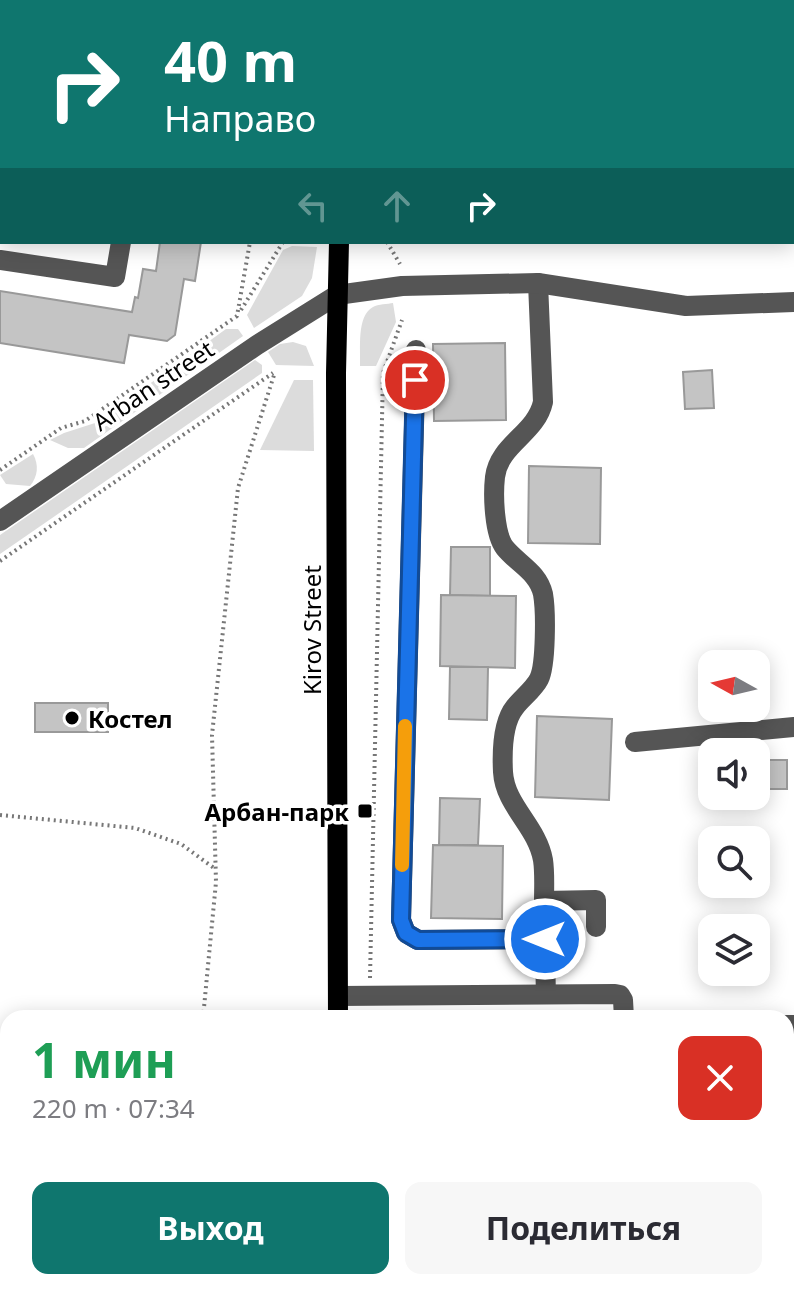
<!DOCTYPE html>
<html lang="ru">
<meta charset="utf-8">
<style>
:root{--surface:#fff;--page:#f7f7f7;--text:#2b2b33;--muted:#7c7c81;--accent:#0f766e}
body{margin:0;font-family:"Noto Sans",sans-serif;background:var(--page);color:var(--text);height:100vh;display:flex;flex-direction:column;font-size:30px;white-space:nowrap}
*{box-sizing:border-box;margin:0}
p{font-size:26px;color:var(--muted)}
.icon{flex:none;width:44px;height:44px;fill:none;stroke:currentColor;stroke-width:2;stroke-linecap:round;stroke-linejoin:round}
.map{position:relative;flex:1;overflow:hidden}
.drawer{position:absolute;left:0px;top:1010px;width:794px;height:280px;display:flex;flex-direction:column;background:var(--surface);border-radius:24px 24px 0 0;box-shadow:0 4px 20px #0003}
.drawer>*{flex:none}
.banner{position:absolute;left:0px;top:0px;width:794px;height:244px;box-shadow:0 4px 20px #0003;background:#0f766e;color:#fff;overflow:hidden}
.needle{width:52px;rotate:278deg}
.tools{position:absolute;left:698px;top:650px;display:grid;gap:16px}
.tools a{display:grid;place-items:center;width:72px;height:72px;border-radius:16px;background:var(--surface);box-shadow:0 4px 20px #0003;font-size:40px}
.pin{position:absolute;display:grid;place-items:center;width:68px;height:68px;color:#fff;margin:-34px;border:4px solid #fff;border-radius:50%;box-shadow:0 2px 8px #0007}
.me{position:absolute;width:88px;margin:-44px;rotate:270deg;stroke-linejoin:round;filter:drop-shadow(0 0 6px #0008)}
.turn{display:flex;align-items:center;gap:28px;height:168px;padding:0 32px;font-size:36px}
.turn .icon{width:104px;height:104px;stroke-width:2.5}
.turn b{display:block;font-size:56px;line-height:68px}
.lanes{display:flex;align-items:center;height:76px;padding:0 32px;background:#0003;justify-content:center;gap:40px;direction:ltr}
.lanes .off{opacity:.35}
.round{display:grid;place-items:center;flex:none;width:84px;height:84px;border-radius:16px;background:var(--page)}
.headline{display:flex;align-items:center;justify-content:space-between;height:136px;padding:0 32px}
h1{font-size:48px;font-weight:700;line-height:60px;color:#1e9e55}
.button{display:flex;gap:16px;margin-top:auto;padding:16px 32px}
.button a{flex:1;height:92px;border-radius:16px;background:var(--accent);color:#fff;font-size:32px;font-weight:700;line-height:92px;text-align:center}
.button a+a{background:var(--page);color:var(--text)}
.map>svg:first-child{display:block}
.green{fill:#dcdcdc}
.building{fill:#c4c4c4;stroke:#999;stroke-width:2}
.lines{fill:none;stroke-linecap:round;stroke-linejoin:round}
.path{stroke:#777;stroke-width:4;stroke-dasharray:2 4;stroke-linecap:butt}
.minor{stroke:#555;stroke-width:20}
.major{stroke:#000;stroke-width:20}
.route-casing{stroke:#114b97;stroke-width:20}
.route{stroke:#1a73e8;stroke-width:14}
.slow{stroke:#f59e0b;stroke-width:14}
.poi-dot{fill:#000;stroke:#fff;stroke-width:3}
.labels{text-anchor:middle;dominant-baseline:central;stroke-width:7;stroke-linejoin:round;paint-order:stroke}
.street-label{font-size:24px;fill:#000;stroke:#fff}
.poi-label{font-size:24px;font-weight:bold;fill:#000;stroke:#fff;text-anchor:start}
</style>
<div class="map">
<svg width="794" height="1290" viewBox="0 0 794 1290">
<rect width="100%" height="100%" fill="#fff"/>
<g class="green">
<path d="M 292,246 L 317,247 L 312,278 L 302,296 L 254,328 L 247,315 L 283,250 Z"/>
<path d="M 393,303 L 396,322 L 376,366 L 360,366 C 361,350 356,316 373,307 C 378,304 388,304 393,303 Z"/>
<path d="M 226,329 L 238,329 L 243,336 L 84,448 L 68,448 L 50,440 L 64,433 L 95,423 Z"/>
<path d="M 293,342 L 306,346 L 314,366 L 276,365 L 268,352 L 280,344 Z"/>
<path d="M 255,360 L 262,365 L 262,373 L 0,554 L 0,535 Z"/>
<path d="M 294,380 L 313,380 L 314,451 L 260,450 Z"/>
<path d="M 33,454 C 39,465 38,476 30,486 L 6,484 L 0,475 Z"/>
</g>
<g class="building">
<path d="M 19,0 L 156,0 L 156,2 Z"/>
<path d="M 160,242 L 201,242 L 195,281 L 184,279 L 175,335 L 167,341 L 129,335 L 124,363 L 0,343 L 0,291 L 132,312 L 135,297 L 138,298 L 143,269 L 156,271 Z"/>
<path d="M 505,343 L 506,420 L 434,421 L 433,344 Z"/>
<path d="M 712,370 L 714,408 L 685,409 L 683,372 Z"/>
<path d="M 529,466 L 601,468 L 600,544 L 528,543 Z"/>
<path d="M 451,547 L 490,547 L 490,596 L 450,595 Z"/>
<path d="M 441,595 L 516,596 L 515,668 L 440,666 Z"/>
<path d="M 450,667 L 488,667 L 487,720 L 449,719 Z"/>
<rect x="35" y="703" width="73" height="29"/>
<path d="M 537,716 L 612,719 L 609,800 L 535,797 Z"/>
<rect x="756" y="760" width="31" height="29"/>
<path d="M 440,798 L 480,799 L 478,845 L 439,845 Z"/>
<path d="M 433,845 L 503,846 L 502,919 L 431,918 Z"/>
<path d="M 421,1284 L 599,1289 L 599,1290 L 421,1290 Z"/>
</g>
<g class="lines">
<g class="path">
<path d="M 319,2 L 320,0"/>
<path d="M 427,2 L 427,0"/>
<path d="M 387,242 L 400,264"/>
<path d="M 241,310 L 283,242"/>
<path d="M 0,470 L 61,428 L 85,421 L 237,316 L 250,242"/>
<path d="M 0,561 L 273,373"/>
<path d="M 0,815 L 135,828 L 181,844 L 214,868"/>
<path d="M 370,978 L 383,373 L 402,320"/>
<path d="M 203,1018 L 216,882 L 212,735 L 238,488 L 275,372"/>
<path d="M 0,1076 L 8,1080"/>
<path d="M 0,1172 L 8,1172"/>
<path d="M 192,1282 L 193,1290"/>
<path d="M 375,1282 L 375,1290"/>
</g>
<g class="minor">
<path d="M 192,2 L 193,0"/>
<path d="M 0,88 L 2,80"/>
<path d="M 0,260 L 115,277 L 121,242"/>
<path d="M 538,283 L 543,402 C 536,434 499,444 495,477 C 493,495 494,534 505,548 C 518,564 538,572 543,594 C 546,611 546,665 539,679 C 534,689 522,698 515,707 C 502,723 502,752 503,772 C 505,806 537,826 543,860 C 545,873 544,888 544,902 C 545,933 545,963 546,994"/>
<path d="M 416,350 L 401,920 L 406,933 L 418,940 L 545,939"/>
<path d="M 0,521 L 257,345 L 337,295 L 402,286 L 538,283 L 686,306 L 794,302"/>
<path d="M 635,742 L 794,727"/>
<path d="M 544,901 L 596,900 L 596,927"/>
<path d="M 338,996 L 615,994 L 620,995 L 623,1000 L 624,1018"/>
<path d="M 786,1025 L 794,1025"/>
<path d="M 410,1290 L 411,1282"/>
<path d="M 625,1290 L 625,1282"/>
</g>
<g class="major">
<path d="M 379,2 L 379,0"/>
<path d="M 338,1018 L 336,373 L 339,242"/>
<path d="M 339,1282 L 339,1290"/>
</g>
</g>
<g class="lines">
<g class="route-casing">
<path id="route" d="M 415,380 L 401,920 L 406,933 L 418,940 L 545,939"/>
</g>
<use href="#route" class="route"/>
<path class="slow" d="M 402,865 L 405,726"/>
</g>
<g class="poi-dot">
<circle cx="72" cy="718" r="8"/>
<rect x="357" y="803" width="16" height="16" rx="4"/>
</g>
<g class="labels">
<g class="street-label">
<text transform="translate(153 385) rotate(-34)">Arban street</text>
<text transform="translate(311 630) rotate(-90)">Kirov Street</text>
</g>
<g class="poi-label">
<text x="88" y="718">Костел</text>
<text x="349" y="811" text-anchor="end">Арбан-парк</text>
</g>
</g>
</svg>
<div class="tools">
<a><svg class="needle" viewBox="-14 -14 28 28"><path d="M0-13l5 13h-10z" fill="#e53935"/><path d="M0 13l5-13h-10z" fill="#7c7c81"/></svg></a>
<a><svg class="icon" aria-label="sound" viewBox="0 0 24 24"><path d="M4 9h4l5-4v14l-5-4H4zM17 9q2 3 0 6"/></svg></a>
<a><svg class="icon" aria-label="search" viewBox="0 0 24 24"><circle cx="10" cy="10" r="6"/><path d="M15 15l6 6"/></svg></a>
<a><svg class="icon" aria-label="layers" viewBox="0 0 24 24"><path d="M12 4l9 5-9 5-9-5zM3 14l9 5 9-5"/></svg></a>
</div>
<div class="pin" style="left:415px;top:380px;background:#d93025"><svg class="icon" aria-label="arrive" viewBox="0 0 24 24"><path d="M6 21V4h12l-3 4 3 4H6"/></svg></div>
<svg class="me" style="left:545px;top:939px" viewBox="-20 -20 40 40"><circle r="17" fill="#1a73e8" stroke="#fff" stroke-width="3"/><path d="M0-11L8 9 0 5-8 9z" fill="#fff"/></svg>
<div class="banner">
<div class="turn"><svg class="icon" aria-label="right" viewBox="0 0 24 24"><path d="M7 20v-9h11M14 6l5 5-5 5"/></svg><div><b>40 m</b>Направо</div></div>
<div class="lanes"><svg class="icon off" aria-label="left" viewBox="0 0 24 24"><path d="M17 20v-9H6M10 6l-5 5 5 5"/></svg><svg class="icon off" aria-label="ahead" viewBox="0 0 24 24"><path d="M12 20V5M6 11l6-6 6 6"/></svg><svg class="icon" aria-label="right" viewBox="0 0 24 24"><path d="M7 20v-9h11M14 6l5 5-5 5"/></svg></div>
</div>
<section class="drawer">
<div class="headline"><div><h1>1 мин</h1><p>220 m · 07:34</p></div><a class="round" style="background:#d93025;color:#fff"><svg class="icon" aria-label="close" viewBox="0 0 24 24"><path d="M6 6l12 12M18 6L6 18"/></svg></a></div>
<div class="button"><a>Выход</a><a>Поделиться</a></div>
</section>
</div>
